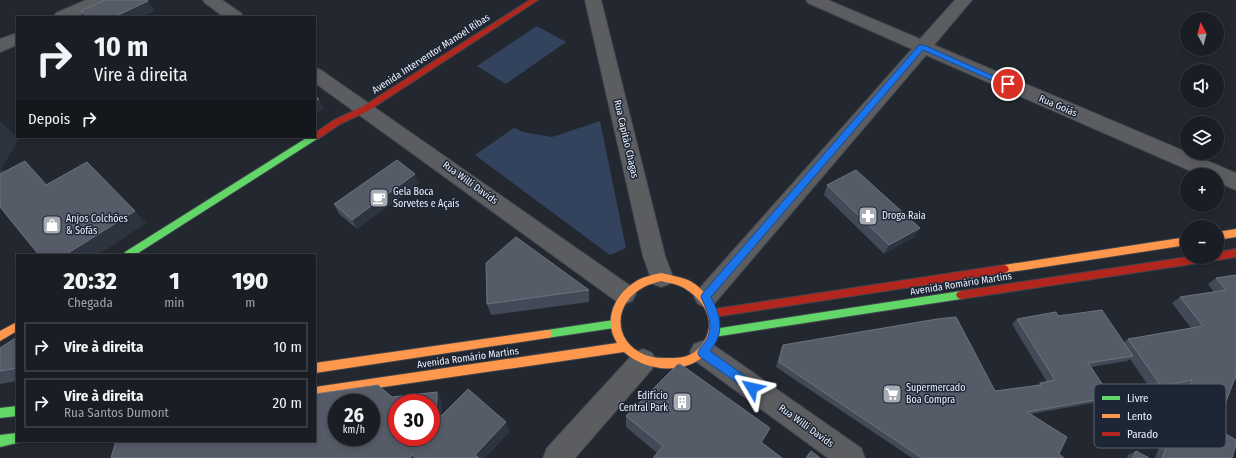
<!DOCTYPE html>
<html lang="pt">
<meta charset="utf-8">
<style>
:root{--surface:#1a1d23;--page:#272a30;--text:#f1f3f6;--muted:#9fa2a6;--line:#383b41}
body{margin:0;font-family:"Fira Sans Condensed",sans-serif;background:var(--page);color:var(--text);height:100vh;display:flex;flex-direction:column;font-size:15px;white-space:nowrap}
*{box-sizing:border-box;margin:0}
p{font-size:13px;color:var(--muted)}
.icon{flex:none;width:22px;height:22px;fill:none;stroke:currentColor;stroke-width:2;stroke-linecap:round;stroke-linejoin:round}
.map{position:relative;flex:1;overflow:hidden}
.sheet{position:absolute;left:16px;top:254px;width:300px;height:188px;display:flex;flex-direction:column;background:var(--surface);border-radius:0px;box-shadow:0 2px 6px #0003,0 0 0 1px var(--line)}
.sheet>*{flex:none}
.guide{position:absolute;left:16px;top:16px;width:300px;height:122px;border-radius:0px;box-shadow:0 2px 6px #0003,0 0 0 1px var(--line);background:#1a1d23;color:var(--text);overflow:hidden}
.needle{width:26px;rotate:353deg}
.controls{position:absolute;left:1180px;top:12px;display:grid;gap:8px}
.controls a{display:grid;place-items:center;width:44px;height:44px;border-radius:50%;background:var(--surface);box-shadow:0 2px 6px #0003,0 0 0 1px var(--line);font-size:20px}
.speed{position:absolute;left:328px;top:394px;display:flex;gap:8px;font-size:20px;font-weight:700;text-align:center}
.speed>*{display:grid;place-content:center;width:52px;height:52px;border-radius:50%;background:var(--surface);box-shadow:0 2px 6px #0003,0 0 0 1px var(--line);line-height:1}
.speed small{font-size:10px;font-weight:400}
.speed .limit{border:6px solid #d22;background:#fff;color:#111}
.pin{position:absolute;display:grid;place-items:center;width:34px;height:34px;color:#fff;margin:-17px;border:2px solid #fff;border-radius:50%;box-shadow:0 1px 4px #0007}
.me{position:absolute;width:44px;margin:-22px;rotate:306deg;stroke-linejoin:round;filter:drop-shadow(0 0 3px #0008)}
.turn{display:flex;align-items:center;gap:14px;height:84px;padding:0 12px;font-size:18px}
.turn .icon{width:52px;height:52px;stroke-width:2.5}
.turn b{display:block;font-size:28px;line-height:34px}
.then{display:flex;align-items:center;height:38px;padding:0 12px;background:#0003;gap:8px;font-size:15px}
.eta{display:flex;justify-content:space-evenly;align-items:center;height:68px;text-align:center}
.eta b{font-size:24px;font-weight:800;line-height:28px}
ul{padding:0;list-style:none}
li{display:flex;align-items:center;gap:12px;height:50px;margin:0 8px 6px;padding:0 4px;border:2px solid var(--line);border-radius:0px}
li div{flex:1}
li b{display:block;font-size:15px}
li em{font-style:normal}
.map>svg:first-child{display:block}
.green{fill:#34435d}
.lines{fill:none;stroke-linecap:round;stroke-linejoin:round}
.street-casing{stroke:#40444b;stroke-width:2}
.fast-casing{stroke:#40444b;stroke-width:2}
.slow-casing{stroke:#40444b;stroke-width:2}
.jam-casing{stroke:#40444b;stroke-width:2}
.street{fill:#5c5d61;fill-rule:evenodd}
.fast{fill:#63d668;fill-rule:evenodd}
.slow{fill:#ff974d;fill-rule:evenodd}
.jam{fill:#b3261e;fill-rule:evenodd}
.wall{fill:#434956}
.shaded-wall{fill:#2e343f}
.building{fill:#555b67;stroke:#6d737f;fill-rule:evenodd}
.route{fill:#1a73e8;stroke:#114b97}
.labels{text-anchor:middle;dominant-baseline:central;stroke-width:3;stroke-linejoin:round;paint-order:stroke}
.street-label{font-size:10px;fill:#ecf2fc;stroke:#1d2635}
.poi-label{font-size:10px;fill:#ecf2fc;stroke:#1d2635;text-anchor:start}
.key{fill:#1d2635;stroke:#5b6371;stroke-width:1}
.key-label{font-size:11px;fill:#ecf2fc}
</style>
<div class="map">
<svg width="1236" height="458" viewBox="0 0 1236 458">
<rect width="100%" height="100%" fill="#23272f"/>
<g class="green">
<path d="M 537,26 L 566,42 L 506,84 L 477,66 Z"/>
<path d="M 600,121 L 626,248 L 610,255 L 475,155 L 514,128 L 523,132 L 552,137 Z"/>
</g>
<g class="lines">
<g class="street-casing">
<g id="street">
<path d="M 86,0 L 107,0 L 105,3 L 76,17 L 54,17 L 56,13 Z"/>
<path d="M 203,0 L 222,0 L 241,13 L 243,17 L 224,17 L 205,3 Z"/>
<path d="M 585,0 L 601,0 L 665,256 L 673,277 L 669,284 L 661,287 L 653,284 L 643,256 Z"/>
<path d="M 806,0 L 828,0 L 920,39 L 955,0 L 972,0 L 934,45 L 1236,173 L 1236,190 L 1217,182 L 1217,175 L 1200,175 L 926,55 L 714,304 L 706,307 L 698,304 L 694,297 L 698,290 L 912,49 L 808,3 Z"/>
<path d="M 17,33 L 17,45 L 0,52 L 0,39 Z"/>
<path d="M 315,68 L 321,70 L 632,287 L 636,294 L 632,301 L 624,304 L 616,301 L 315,83 Z"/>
<path d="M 703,341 L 712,344 L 861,448 L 865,458 L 828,458 L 694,360 L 690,352 L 694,344 Z"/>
<path d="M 643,349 L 652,353 L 656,361 L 652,369 L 575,458 L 543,458 L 547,448 L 634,353 Z"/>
</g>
</g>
<g class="fast-casing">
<g id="fast">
<path d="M 315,134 L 318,137 L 317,139 L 135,255 L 123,255 L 125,252 L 308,137 L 315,137 Z"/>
<path d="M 961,291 L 964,292 L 966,295 L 964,298 L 961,299 L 714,337 L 710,336 L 709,333 L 710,330 L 714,329 Z"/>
<path d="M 614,320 L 618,321 L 619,324 L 618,327 L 614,328 L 547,338 L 543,337 L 542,334 L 543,331 L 547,330 Z"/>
<path d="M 17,406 L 17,416 L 0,418 L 0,408 Z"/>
<path d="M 17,433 L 17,441 L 21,442 L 0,447 L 0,435 Z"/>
</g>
</g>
<g class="slow-casing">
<g id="slow">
<path d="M 1236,229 L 1236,237 L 1217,240 L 1217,232 Z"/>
<path d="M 1187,237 L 1187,245 L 1004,273 L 1001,272 L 999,269 L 1001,266 L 1004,265 Z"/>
<path d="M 661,273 C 670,275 680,277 688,280 C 698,285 706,293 712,303 C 718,312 720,324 717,335 C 706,375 651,377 624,352 L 315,397 L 315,387 L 617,343 C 603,321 614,295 635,282 C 642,277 652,275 661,273 ZM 661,281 C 668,283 678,284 684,288 C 707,302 719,326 699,348 C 691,357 681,358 669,358 C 661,358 653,358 645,355 C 612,341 613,303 644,287 C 649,284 655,283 661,281 Z"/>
<path d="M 17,322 L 17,331 L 0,341 L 0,331 Z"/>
<path d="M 547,330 L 551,331 L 552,334 L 551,337 L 547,338 L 315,373 L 315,363 Z"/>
</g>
</g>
<g class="jam-casing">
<g id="jam">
<path d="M 530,0 L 538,0 L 368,111 L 340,124 L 318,139 L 312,139 L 311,137 L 315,137 L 315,133 L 334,120 L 362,107 Z"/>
<path d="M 1236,249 L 1236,257 L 1212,261 L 961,299 L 958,298 L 956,295 L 958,292 L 961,291 L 1187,257 L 1217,257 L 1217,252 Z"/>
<path d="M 1004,265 L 1007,266 L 1009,269 L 1007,272 L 1004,273 L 714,317 L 711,316 L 709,313 L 711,310 L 714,309 Z"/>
</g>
</g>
<use href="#street" class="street"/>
<use href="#fast" class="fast"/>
<use href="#slow" class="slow"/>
<use href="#jam" class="jam"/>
</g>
<g class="wall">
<path d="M 148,1 L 154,11 L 141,17 L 86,17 L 81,11 Z"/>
<path d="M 419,183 L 357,229 L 339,214 L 334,204 Z"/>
<path d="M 827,185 L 914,237 L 884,254 L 824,195 Z"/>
<path d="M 1236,275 L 1236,380 L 1234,380 L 1216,428 L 1232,458 L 1155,458 L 1183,386 L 1152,391 L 1130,359 L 1127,361 L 1091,367 L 1111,397 L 1104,401 L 1031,414 L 1059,454 L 1064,458 L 912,458 L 776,367 L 781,349 L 783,345 L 995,391 L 1037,385 L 1040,383 L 1047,382 L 1012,324 L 1017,319 L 1058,316 L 1124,342 L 1128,339 L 1191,328 L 1172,303 L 1180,297 L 1214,292 L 1208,284 L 1216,278 Z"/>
<path d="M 589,290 L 589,302 L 491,315 L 487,304 Z"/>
<path d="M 17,337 L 17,381 L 0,384 L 0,348 Z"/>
<path d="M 626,416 L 770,428 L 765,439 L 762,443 L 657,453 L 626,427 Z"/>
<path d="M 1136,451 L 1149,458 L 1127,458 L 1128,455 Z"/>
</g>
<g class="shaded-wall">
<path d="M 148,1 L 154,11 L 141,17 L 114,17 Z"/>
<path d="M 319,99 L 324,109 L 315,114 L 315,101 Z"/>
<path d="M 0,121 L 19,139 L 1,169 L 12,178 L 0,184 Z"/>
<path d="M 25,161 L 38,174 L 59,197 L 46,185 Z"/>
<path d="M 415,174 L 419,183 L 357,229 L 352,220 Z"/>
<path d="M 135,211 L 146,223 L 98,255 L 65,255 Z"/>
<path d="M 920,228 L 914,237 L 884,254 L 889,245 Z"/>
<path d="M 437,392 L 442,402 L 441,430 L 436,421 Z"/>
<path d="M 506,422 L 510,432 L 485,458 L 477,458 L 475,455 Z"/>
<path d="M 770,428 L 765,439 L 756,452 L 761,442 Z"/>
</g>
<g class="building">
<path d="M 105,0 L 146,0 L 148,1 L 114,17 L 89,17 L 81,11 Z"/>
<path d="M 315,96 L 319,99 L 315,101 Z"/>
<path d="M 397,160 L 415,174 L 352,220 L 334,204 Z"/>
<path d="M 25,161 L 46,185 L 87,162 L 135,211 L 65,255 L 39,255 L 0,207 L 0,174 Z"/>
<path d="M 856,170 L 920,228 L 889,245 L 827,185 Z"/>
<path d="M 516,237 L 589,290 L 487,304 L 486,263 Z"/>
<path d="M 1236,275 L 1236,375 L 1216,428 L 1236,440 L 1236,444 L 1232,458 L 1162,458 L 1192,380 L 1161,386 L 1128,339 L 1203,326 L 1180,297 L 1226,290 L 1216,278 Z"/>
<path d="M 1102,310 L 1133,356 L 1088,363 L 1111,397 L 1027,412 L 1067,437 L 1059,454 L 1064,458 L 922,458 L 779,362 L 783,345 L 937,319 L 956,317 L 995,391 L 1041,385 L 1040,383 L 1055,380 L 1017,319 L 1056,312 L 1058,316 Z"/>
<path d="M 17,337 L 17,368 L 0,371 L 0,348 Z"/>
<path d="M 680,364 L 770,428 L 761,442 L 782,458 L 653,458 L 663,446 L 626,416 L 677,365 Z"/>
<path d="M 378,385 L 392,397 L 437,392 L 436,421 L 468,389 L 506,422 L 475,455 L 479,458 L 415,458 L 411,454 L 411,458 L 111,458 L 116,441 L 315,441 L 315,394 ZM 337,403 L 371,403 L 371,437 L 337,437 ZM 397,403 L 431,403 L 431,437 L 397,437 Z"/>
<path d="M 811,451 L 820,458 L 806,458 Z"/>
<path d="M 1136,451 L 1149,458 L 1133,458 Z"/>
</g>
<path class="route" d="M 919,45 L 924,45 L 1011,84 L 1008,87 L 1005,86 L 923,50 L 711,297 C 721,317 725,332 710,351 L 756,384 L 758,388 L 756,391 L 752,393 L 749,391 L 699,356 L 698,352 C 700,347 704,344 707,339 C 714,323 707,311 701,297 L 702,294 Z"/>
<defs>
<g id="cafe-square" transform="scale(1)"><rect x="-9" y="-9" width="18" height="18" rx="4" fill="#a6abb4" stroke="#1d2635"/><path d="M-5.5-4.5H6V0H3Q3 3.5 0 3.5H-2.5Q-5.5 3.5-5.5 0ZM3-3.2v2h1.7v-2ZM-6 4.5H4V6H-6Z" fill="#fff"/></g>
<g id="pharmacy-square" transform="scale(1)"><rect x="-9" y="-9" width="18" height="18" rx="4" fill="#a6abb4" stroke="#1d2635"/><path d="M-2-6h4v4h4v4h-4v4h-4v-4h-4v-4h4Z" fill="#fff"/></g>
<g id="shop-square" transform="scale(1)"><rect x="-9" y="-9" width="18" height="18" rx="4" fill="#a6abb4" stroke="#1d2635"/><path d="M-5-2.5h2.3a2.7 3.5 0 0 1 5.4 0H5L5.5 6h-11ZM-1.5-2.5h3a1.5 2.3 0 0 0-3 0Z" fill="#fff"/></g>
<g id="supermarket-square" transform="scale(1)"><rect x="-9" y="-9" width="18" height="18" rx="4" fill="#a6abb4" stroke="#1d2635"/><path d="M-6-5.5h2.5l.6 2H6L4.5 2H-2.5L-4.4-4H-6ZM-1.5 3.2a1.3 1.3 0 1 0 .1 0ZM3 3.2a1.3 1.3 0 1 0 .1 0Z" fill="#fff"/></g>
<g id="building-square" transform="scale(1)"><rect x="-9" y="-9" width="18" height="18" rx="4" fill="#a6abb4" stroke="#1d2635"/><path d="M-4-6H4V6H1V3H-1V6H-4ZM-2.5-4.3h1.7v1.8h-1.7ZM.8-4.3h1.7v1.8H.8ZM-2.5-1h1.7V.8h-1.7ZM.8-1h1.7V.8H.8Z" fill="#fff"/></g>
</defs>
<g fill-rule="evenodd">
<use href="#cafe-square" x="379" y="198"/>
<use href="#pharmacy-square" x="868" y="216"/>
<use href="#shop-square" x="52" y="225"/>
<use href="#supermarket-square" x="892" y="394"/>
<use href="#building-square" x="682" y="402"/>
</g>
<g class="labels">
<g class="street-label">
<text transform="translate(431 54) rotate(-33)">Avenida Interventor Manoel Ribas</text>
<text transform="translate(1058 106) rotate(23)">Rua Goiás</text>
<text transform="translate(626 139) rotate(77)">Rua Capitão Chagas</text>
<text transform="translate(470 183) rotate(36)">Rua Willi Davids</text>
<text transform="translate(961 284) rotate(-9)">Avenida Romário Martins</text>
<text transform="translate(468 358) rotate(-8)">Avenida Romário Martins</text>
<text transform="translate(806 426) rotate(36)">Rua Willi Davids</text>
</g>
<g class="poi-label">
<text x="393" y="192">Gela Boca<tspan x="393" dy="12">Sorvetes e Açaís</tspan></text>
<text x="882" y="216">Droga Raia</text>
<text x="66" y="219">Anjos Colchões<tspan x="66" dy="12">&amp; Sofás</tspan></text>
<text x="906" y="388">Supermercado<tspan x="906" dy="12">Boa Compra</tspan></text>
<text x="668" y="396" text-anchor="end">Edifício<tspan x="668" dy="12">Central Park</tspan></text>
</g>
</g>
<rect x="1094" y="384" width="132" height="64" rx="6" class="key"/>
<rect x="1102" y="396" width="18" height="4" fill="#63d668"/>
<rect x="1102" y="414" width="18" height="4" fill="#ff974d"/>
<rect x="1102" y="432" width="18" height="4" fill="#b3261e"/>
<g class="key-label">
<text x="1127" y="402">Livre</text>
<text x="1127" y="420">Lento</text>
<text x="1127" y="438">Parado</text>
</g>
</svg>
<div class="controls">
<a><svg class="needle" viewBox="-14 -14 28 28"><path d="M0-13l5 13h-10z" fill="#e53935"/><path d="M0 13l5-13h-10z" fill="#9fa2a6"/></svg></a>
<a><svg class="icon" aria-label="sound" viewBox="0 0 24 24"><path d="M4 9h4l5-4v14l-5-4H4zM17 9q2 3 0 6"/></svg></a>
<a><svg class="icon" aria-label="layers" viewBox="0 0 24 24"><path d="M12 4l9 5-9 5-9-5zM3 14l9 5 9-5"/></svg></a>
<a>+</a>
<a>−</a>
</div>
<div class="speed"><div>26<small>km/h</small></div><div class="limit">30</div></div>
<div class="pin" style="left:1008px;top:84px;background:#d93025"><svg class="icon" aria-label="arrive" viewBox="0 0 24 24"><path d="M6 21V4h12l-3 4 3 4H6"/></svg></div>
<svg class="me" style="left:752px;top:388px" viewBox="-20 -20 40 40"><path d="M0-17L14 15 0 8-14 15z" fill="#1a73e8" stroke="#fff" stroke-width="4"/></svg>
<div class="guide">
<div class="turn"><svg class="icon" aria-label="right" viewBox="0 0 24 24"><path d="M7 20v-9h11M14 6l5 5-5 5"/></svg><div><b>10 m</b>Vire à direita</div></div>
<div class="then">Depois<svg class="icon" aria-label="right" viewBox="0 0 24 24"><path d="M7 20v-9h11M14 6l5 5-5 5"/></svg></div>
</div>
<section class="sheet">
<div class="eta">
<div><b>20:32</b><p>Chegada</p></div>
<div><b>1</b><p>min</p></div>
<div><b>190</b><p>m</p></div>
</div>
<ul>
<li><svg class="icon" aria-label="right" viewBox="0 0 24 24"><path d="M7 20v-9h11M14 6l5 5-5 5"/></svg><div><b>Vire à direita</b></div><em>10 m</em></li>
<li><svg class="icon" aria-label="right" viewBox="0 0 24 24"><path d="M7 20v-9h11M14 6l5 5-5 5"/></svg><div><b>Vire à direita</b><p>Rua Santos Dumont</p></div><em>20 m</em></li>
</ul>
</section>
</div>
